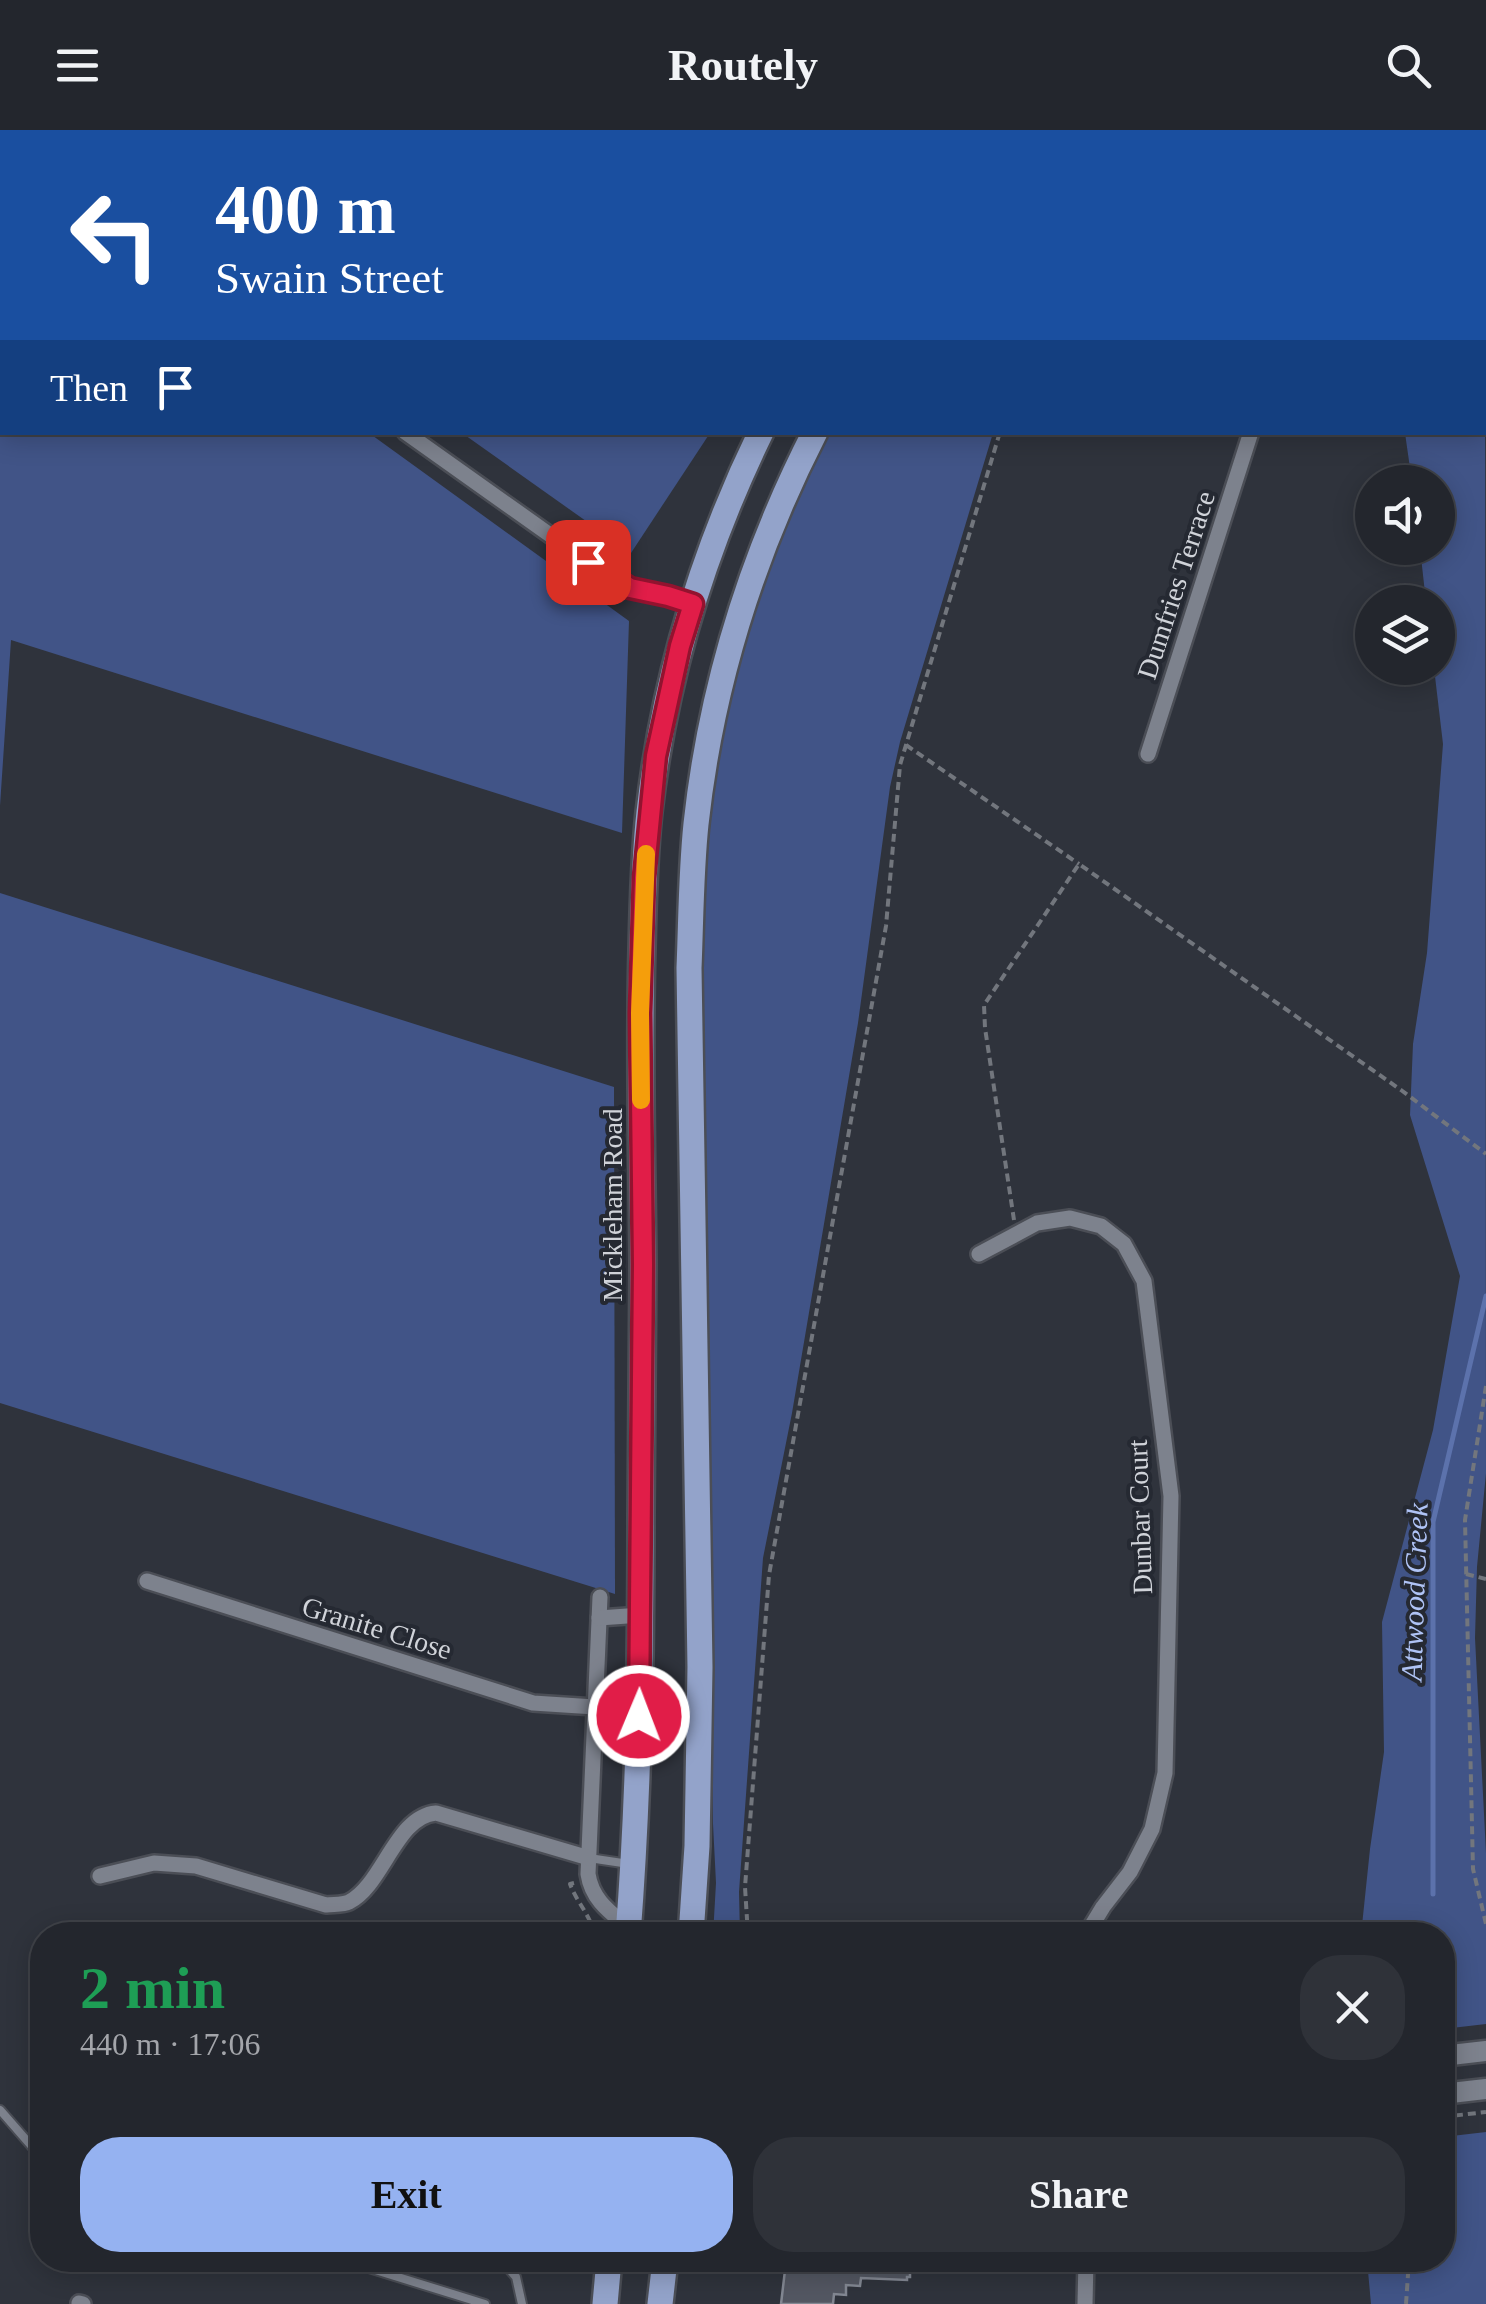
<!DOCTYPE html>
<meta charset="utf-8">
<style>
:root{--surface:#23262d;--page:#2f3239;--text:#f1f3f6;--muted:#a3a5aa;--line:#404349;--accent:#95b2f1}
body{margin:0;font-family:"Times New Roman",serif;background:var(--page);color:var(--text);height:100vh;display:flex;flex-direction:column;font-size:38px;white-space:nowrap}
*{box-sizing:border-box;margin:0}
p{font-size:32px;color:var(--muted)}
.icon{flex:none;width:55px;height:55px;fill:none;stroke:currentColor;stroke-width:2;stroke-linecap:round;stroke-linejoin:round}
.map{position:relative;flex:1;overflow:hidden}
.panel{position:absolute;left:30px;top:1792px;width:1425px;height:350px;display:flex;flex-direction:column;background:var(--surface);border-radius:40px;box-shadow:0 5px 25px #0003,0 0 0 2px var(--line)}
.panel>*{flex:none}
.banner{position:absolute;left:0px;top:0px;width:1488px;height:305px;box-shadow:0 5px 25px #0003,0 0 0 2px var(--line);background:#1a4fa0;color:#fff;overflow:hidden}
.controls{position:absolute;left:1355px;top:335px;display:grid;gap:20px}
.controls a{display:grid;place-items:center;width:100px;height:100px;border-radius:50%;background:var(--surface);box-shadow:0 5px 25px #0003,0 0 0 2px var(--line);font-size:50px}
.pin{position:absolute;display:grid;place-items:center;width:85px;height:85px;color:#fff;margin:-42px;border-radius:20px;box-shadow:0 5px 15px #0006}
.me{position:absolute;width:110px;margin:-55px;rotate:1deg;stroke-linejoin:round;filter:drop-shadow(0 0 8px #0008)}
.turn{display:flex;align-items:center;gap:35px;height:210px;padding:0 50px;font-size:45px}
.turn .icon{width:130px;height:130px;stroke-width:2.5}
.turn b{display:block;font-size:70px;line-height:85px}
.then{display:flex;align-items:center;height:95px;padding:0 50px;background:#0003;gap:20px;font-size:38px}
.round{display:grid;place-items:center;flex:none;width:105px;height:105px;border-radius:40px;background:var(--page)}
.head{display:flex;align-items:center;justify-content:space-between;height:170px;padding:0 50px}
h1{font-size:60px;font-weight:700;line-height:75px;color:#1e9e55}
.cta{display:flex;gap:20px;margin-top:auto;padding:20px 50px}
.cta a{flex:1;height:115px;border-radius:40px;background:var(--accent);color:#111;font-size:40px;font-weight:700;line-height:115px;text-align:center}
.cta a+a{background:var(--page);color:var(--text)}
header{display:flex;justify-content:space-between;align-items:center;height:130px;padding:0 50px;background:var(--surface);font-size:45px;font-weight:700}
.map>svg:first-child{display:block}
.green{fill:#415487}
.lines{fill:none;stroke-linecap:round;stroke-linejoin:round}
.stream{stroke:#5c72ac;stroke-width:5}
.building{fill:#535762;stroke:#838893;stroke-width:2.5}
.service-casing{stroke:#4b4e56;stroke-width:12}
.minor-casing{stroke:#4b4e56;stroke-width:20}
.tertiary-casing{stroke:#4b4e56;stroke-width:25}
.primary-casing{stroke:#4b4e56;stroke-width:30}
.path{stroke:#72767d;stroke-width:4;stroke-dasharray:8 5;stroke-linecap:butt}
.service{stroke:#7d828d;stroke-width:8}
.minor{stroke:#7d828d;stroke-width:15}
.tertiary{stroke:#7d828d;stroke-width:20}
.primary{stroke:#93a3ca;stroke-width:25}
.route-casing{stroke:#92132f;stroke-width:25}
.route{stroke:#e11d48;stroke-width:18}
.slow{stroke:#f59e0b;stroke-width:18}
.labels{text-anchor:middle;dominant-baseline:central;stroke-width:8;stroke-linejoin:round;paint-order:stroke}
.street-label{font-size:28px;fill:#d0d3d9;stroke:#252932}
.water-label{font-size:30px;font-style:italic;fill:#afc3f5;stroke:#252932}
</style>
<header><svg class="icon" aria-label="menu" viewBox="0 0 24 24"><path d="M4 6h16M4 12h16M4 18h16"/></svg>Routely<svg class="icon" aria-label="search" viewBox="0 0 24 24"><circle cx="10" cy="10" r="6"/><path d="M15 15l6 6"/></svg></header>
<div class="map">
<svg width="1486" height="2174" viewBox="0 0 1486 2174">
<rect width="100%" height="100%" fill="#2f333c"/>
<g class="green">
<path d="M 0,0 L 524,0 L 527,2 L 2,2 L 2,302 L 369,303 L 629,491 L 622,703 L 11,510 L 0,676 Z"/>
<path d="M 1485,123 L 1486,1343 L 1477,1437 L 1475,1508 L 1486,1723 L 1486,1894 L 1443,1899 L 1442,1805 L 1361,1805 L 1370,1719 L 1384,1622 L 1382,1492 L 1433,1300 L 1460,1146 L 1410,985 L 1413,914 L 1427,823 L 1443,614 L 1434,538 L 1438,538 L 1438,472 L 1426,472 L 1420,418 L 1438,418 L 1438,352 L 1412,352 L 1405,303 L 1485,302 Z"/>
<path d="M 462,303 L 710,302 L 710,303 L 631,423 Z"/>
<path d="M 830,303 L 993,303 L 900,612 L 890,657 L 858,893 L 792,1283 L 763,1428 L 739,1762 L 740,1805 L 713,1805 L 716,1753 L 713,1694 L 703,925 L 704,761 L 713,667 L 724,590 L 747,501 L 781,405 Z"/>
<path d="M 0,763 L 614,957 L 615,1464 L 0,1273 Z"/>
<path d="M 1486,2002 L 1486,2174 L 1371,2174 L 1367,2130 L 1442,2130 L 1443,2007 Z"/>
</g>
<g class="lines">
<g class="stream">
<path d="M 1483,0 L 1483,2"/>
<path d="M 1485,12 L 1486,18"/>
<path d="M 1433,1764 L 1433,1392 L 1486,1166"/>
</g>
</g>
<path class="building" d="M 849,2130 L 910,2130 L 910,2147 L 907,2147 L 907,2150 L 861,2148 L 860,2156 L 846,2155 L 846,2165 L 834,2164 L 833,2174 L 781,2174 L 786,2132 Z"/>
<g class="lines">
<g class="service-casing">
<g id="service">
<path d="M 589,1728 L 629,1734"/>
<path d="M 0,1980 L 42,2028"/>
<path d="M 343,2130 L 485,2174"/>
<path d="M 501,2130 L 516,2147 L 522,2174"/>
</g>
</g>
<g class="minor-casing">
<g id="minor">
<path d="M 0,16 L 2,18"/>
<path d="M 1485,95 L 1486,95"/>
<path d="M 405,302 L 588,432 L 630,458 L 693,474"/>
<path d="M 1148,624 L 1251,302"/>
<path d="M 979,1124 L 1037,1093 L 1070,1088 L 1101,1096 L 1124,1114 L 1144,1151 L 1171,1366 L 1165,1643 L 1152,1699 L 1130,1742 L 1103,1777 L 1086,1805"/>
<path d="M 147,1451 L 533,1573 L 595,1577"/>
<path d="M 600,1467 L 588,1744 C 592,1770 610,1782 629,1798"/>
<path d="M 599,1488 L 641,1485"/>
<path d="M 100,1746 L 154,1733 L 196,1736 L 326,1775 C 334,1774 343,1775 349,1772 C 383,1755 396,1686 436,1683 L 589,1728"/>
<path d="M 79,2173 L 83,2174"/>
<path d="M 1085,2174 L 1086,2130"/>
</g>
</g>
<g class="tertiary-casing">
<g id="tertiary">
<path d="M 925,2 L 927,0"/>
<path d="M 1442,1926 L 1486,1921"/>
<path d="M 1442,1964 L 1486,1959"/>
</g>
</g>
<g class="primary-casing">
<g id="primary">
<path d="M 944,2 L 945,0"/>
<path d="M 1003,2 L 1005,0"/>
<path d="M 628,1805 C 639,1665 641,1525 641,1385 C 642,1301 643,1217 643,1133 C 642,1028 639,924 642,819 C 643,773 644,728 649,682 C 664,550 703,421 761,302"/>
<path d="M 691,1805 L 697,1716 L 700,1537 L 689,838 C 691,790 691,742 696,694 C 711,556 752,425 815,302"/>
<path d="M 605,2174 L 609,2130"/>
<path d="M 660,2174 L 665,2130"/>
</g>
</g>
<g class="path">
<path d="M 1135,2 L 1136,0"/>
<path d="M 906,615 L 1079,734"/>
<path d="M 1014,1090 L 985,898 L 984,875 L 1079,734 L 1401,960 L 1486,1024"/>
<path d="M 1486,1256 L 1465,1390 L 1473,1739 L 1486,1794"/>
<path d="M 1466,1444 L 1486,1449"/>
<path d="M 574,1753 L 570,1754 C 577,1773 592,1787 594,1805"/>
<path d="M 748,1805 L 745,1757 L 769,1445 L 886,796 L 900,635 L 1000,302"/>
<path d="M 1442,1987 L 1486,1982"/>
<path d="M 1406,2174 L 1409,2130"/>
</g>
<use href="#service" class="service"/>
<use href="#minor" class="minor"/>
<use href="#tertiary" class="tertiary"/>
<use href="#primary" class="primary"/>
</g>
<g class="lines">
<g class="route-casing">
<path id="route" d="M 588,432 L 630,458 L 668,466 L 693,474 L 680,516 L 656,626 L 644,748 L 640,883 L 643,1134 L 639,1586"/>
</g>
<use href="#route" class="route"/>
<path class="slow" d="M 641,970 L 640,883 L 646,724"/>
</g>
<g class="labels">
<g class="street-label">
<text transform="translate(1176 455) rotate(-72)">Dumfries Terrace</text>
<text transform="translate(612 1075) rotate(-90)">Mickleham Road</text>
<text transform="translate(1140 1387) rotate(-92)">Dunbar Court</text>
<text transform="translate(377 1498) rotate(17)">Granite Close</text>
</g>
<g class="water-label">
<text transform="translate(1414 1462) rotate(-88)">Attwood Creek</text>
</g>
</g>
</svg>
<div class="controls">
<a><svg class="icon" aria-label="sound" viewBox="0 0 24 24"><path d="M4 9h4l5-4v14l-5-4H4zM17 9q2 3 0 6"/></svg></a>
<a><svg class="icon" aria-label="layers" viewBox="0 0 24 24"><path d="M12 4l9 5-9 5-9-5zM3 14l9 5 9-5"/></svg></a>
</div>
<div class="pin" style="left:588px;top:432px;background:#d93025"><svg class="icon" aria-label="arrive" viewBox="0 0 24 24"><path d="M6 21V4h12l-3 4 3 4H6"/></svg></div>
<svg class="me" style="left:639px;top:1586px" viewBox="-20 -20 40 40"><circle r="17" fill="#e11d48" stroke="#fff" stroke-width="3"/><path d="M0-11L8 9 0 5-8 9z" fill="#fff"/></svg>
<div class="banner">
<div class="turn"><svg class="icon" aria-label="left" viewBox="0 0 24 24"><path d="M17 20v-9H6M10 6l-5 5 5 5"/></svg><div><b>400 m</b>Swain Street</div></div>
<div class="then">Then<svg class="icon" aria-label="arrive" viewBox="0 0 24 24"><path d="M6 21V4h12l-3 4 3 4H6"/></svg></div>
</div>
<section class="panel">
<div class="head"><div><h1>2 min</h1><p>440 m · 17:06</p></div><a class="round"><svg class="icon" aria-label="close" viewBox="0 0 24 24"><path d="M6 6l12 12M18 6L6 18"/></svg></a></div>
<div class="cta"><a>Exit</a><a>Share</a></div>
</section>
</div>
